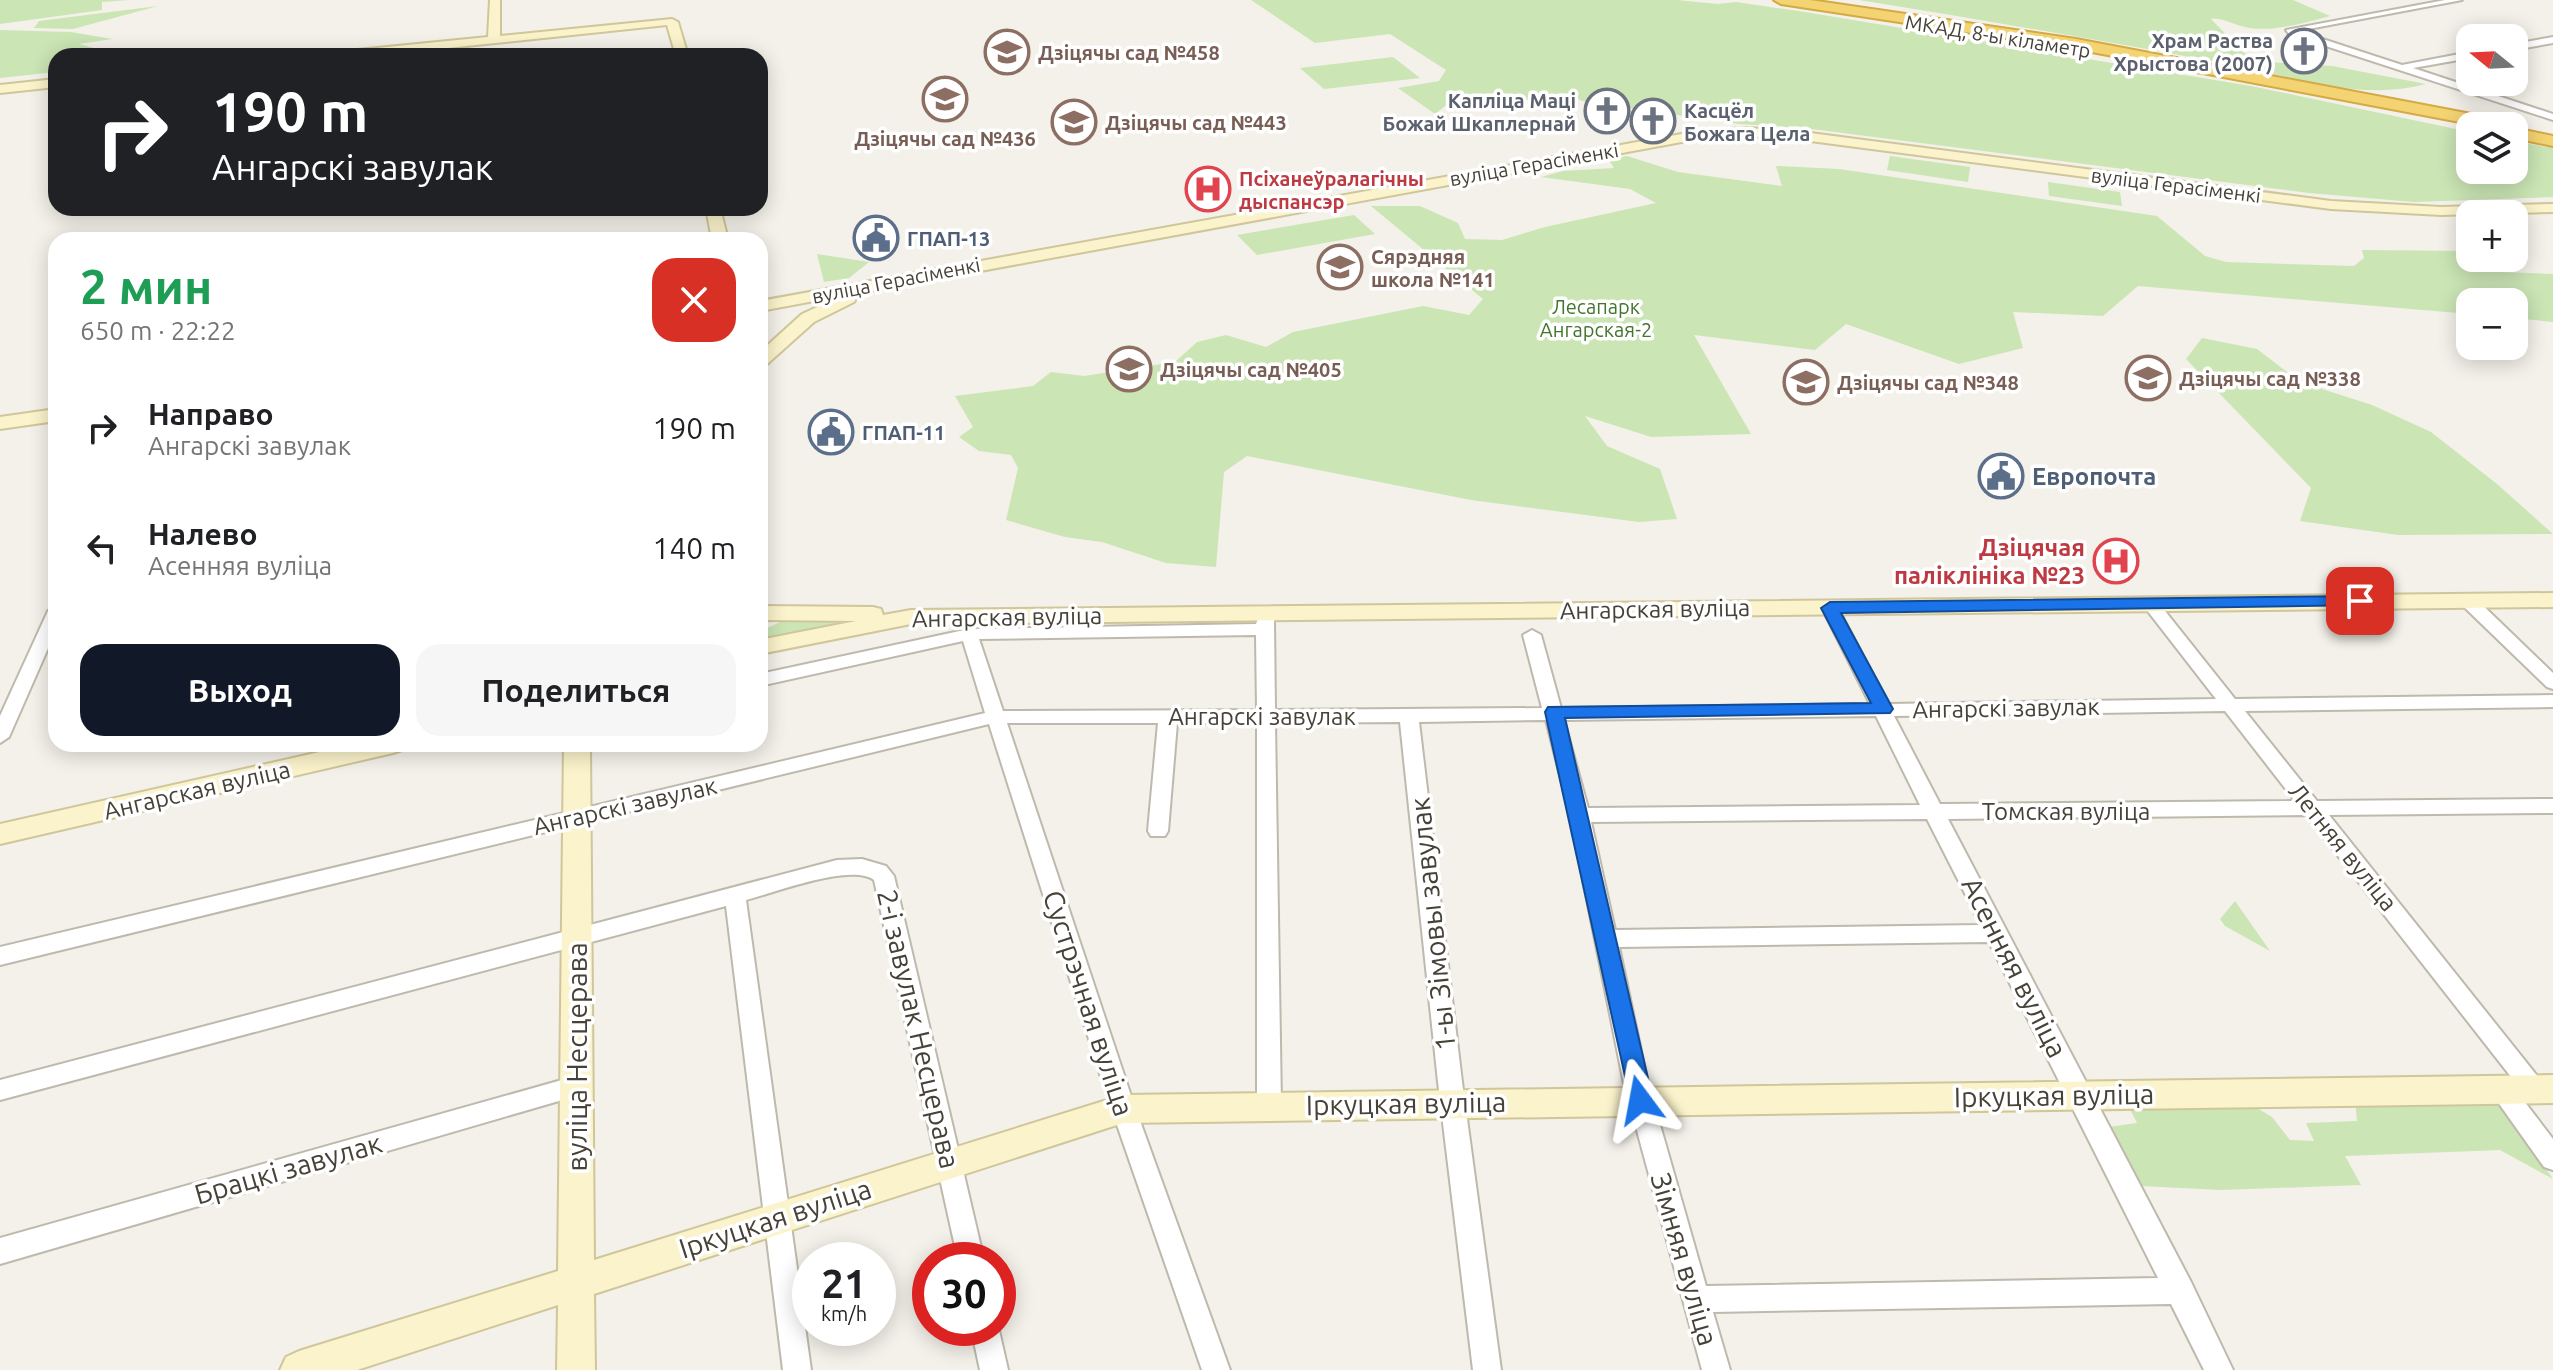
<!DOCTYPE html>
<html lang="ru">
<meta charset="utf-8">
<style>
:root{--surface:#fff;--page:#f6f6f6;--text:#202124;--muted:#757577;--accent:#111827}
body{margin:0;font-family:Ubuntu,sans-serif;background:var(--page);color:var(--text);height:100vh;display:flex;flex-direction:column;font-size:30px;white-space:nowrap}
*{box-sizing:border-box;margin:0}
p{font-size:26px;color:var(--muted)}
.icon{flex:none;width:44px;height:44px;fill:none;stroke:currentColor;stroke-width:2;stroke-linecap:round;stroke-linejoin:round}
.map{position:relative;flex:1;overflow:hidden}
.sheet{position:absolute;left:48px;top:232px;width:720px;height:520px;display:flex;flex-direction:column;background:var(--surface);border-radius:24px;box-shadow:0 4px 20px #0003}
.sheet>*{flex:none}
.hud{position:absolute;left:48px;top:48px;width:720px;height:168px;border-radius:24px;box-shadow:0 4px 20px #0003;background:#202124;color:#fff;overflow:hidden}
.needle{width:52px;rotate:288deg}
.tools{position:absolute;left:2456px;top:24px;display:grid;gap:16px}
.tools a{display:grid;place-items:center;width:72px;height:72px;border-radius:16px;background:var(--surface);box-shadow:0 4px 20px #0003;font-size:40px}
.speed{position:absolute;left:792px;top:1242px;display:flex;gap:16px;font-size:40px;font-weight:700;text-align:center}
.speed>*{display:grid;place-content:center;width:104px;height:104px;border-radius:50%;background:var(--surface);box-shadow:0 4px 20px #0003;line-height:1}
.speed small{font-size:20px;font-weight:400}
.speed .limit{border:12px solid #d22;background:#fff;color:#111}
.pin{position:absolute;display:grid;place-items:center;width:68px;height:68px;color:#fff;margin:-34px;border-radius:16px;box-shadow:0 4px 12px #0006}
.me{position:absolute;width:88px;margin:-44px;rotate:347deg;stroke-linejoin:round;filter:drop-shadow(0 0 6px #0008)}
.turn{display:flex;align-items:center;gap:28px;height:168px;padding:0 32px;font-size:36px}
.turn .icon{width:104px;height:104px;stroke-width:2.5}
.turn b{display:block;font-size:56px;line-height:68px}
.round{display:grid;place-items:center;flex:none;width:84px;height:84px;border-radius:24px;background:var(--page)}
.overview{display:flex;align-items:center;justify-content:space-between;height:136px;padding:0 32px}
h1{font-size:48px;font-weight:600;line-height:60px;color:#1e9e55}
.primary-button{display:flex;gap:16px;margin-top:auto;padding:16px 32px}
.primary-button a{flex:1;height:92px;border-radius:24px;background:var(--accent);color:#fff;font-size:32px;font-weight:600;line-height:92px;text-align:center}
.primary-button a+a{background:var(--page);color:var(--text)}
ul{padding:0;list-style:none}
li{display:flex;align-items:center;gap:24px;height:120px;padding:0 32px}
li div{flex:1}
li b{display:block;font-size:30px}
li em{font-style:normal}
.map>svg:first-child{display:block}
.green{fill:#cbe5b5}
.lines{fill:none;stroke-linecap:round;stroke-linejoin:round}
.street-casing{stroke:#beb9ac;stroke-width:4}
.secondary-casing{stroke:#d0c69b;stroke-width:4}
.highway-casing{stroke:#d3aa43;stroke-width:4}
.street{fill:#fff;fill-rule:evenodd}
.secondary{fill:#fbf3cb;fill-rule:evenodd}
.highway{fill:#f4d373;fill-rule:evenodd}
.route{fill:#1a73e8;stroke:#114b97;stroke-width:2}
.labels{text-anchor:middle;dominant-baseline:central;stroke-width:7;stroke-linejoin:round;paint-order:stroke}
.far-street-label{font-size:20px;fill:#474238;stroke:#fff}
.far-worship-label{font-size:20px;font-weight:bold;fill:#5b616d;stroke:#fff;text-anchor:end}
.far-education-label{font-size:20px;font-weight:bold;fill:#785e54;stroke:#fff;text-anchor:start}
.far-health-label{font-size:20px;font-weight:bold;fill:#be3a42;stroke:#fff;text-anchor:start}
.far-service-label{font-size:20px;font-weight:bold;fill:#4e5e75;stroke:#fff;text-anchor:start}
.far-park-label{font-size:20px;fill:#44752e;stroke:#fff}
.service-label{font-size:24px;font-weight:bold;fill:#4e5e75;stroke:#fff;text-anchor:start}
.health-label{font-size:24px;font-weight:bold;fill:#be3a42;stroke:#fff;text-anchor:end}
.street-label{font-size:24px;fill:#474238;stroke:#fff}
.near-street-label{font-size:28px;fill:#474238;stroke:#fff}
</style>
<div class="map">
<svg width="2553" height="1370" viewBox="0 0 2553 1370">
<rect width="100%" height="100%" fill="#f3f1e9"/>
<g class="green">
<path d="M 0,0 L 129,0 L 102,2 L 102,10 L 0,24 Z"/>
<path d="M 1251,0 L 1677,0 L 1718,4 L 1736,2 L 1805,12 L 2251,86 L 2470,132 L 2470,170 L 2514,170 L 2514,141 L 2546,147 L 2545,142 L 2553,144 L 2553,197 L 2414,202 L 2309,193 L 1804,128 L 1739,124 L 1582,101 L 1563,93 L 1517,102 L 1479,98 L 1450,102 L 1435,114 L 1398,88 L 1439,81 L 1446,70 L 1390,34 L 1315,43 Z"/>
<path d="M 1859,0 L 2293,0 L 2330,16 C 2305,23 2266,34 2241,26 C 2229,23 2223,18 2211,19 L 2244,53 L 2270,62 L 2332,66 L 2426,84 C 2357,103 2280,73 2211,61 C 2094,39 1976,19 1859,0 Z"/>
<path d="M 158,6 L 73,29 L 34,28 L 39,21 Z"/>
<path d="M 0,30 L 71,32 L 112,39 L 79,44 L 102,50 L 82,56 L 56,56 L 56,72 L 0,78 Z"/>
<path d="M 1393,57 L 1420,78 L 1324,89 L 1300,68 Z"/>
<path d="M 1627,156 L 1678,172 L 1782,186 L 1776,166 L 1839,169 L 2157,216 L 2205,256 L 2226,262 L 2354,266 L 2364,258 L 2362,250 L 2467,251 L 2470,258 L 2478,258 L 2502,272 L 2553,274 L 2553,322 L 2514,318 L 2514,302 L 2470,302 L 2470,314 L 2138,286 L 2103,316 L 2013,312 L 2023,348 L 1959,364 L 1846,324 L 1815,350 L 1694,335 L 1751,434 L 1651,437 L 1585,416 L 1607,446 L 1660,469 L 1677,519 L 1639,522 L 1471,500 L 1247,456 L 1224,472 L 1216,567 L 1166,563 L 1102,542 L 1065,537 L 1006,520 L 1018,468 L 1011,455 L 979,451 L 959,437 L 973,427 L 955,396 L 1033,386 L 1051,372 L 1084,376 L 1175,362 L 1197,342 L 1226,335 L 1266,347 L 1293,332 L 1423,306 L 1469,315 L 1483,299 L 1371,206 L 1420,206 L 1458,223 L 1465,239 L 1502,240 L 1545,227 L 1656,203 L 1630,189 L 1541,177 L 1563,171 L 1614,168 L 1609,160 Z"/>
<path d="M 1890,156 L 1970,167 L 1968,182 L 1887,170 Z"/>
<path d="M 2048,182 L 2120,192 L 2122,206 L 2049,196 Z"/>
<path d="M 1354,215 L 1375,234 L 1257,255 L 1237,235 Z"/>
<path d="M 817,254 L 869,262 L 849,278 L 824,282 Z"/>
<path d="M 2202,338 L 2257,349 L 2300,382 L 2372,405 L 2431,432 L 2497,484 L 2553,534 L 2398,535 L 2300,521 L 2311,488 L 2186,359 Z"/>
<path d="M 780,622 L 833,622 L 834,623 L 829,628 L 768,639 L 765,629 Z"/>
<path d="M 2235,901 L 2270,951 L 2225,926 L 2220,919 Z"/>
<path d="M 2242,1099 L 2272,1117 L 2290,1140 L 2314,1141 L 2306,1123 L 2357,1121 L 2355,1100 L 2500,1102 L 2553,1179 L 2500,1150 L 2345,1156 L 2361,1185 L 2221,1190 L 2141,1186 L 2108,1127 L 2137,1123 L 2128,1105 Z"/>
</g>
<g class="lines">
<g class="street-casing">
<g id="street">
<path d="M 2445,0 L 2462,0 L 2298,31 L 2402,65 L 2470,52 L 2470,58 L 2413,68 L 2553,114 L 2553,120 L 2289,34 L 2286,30 Z"/>
<path d="M 2553,37 L 2553,43 L 2514,50 L 2514,44 Z"/>
<path d="M 2467,595 L 2473,596 L 2553,673 L 2553,689 L 2547,687 L 2461,604 L 2459,600 Z"/>
<path d="M 2151,600 L 2157,601 L 2235,699 L 2553,695 L 2553,707 L 2245,711 L 2317,801 L 2553,799 L 2553,813 L 2329,815 L 2542,1082 L 2546,1089 L 2542,1096 L 2534,1099 L 2526,1096 L 2306,815 L 1948,819 L 2191,1282 L 2233,1370 L 2204,1370 L 2171,1304 L 1713,1312 L 1730,1370 L 1702,1370 L 1623,1079 L 1570,815 L 1546,720 L 1419,722 L 1462,1082 L 1501,1370 L 1473,1370 L 1438,1082 L 1400,722 L 1275,723 L 1281,1105 L 1278,1113 L 1269,1116 L 1260,1113 L 1257,1105 L 1257,723 L 1177,723 L 1168,831 L 1165,836 L 1151,836 L 1148,831 L 1158,723 L 1007,723 L 1131,1096 L 1230,1370 L 1202,1370 L 1107,1096 L 989,724 L 0,965 L 0,947 L 985,713 L 963,641 L 760,686 L 760,674 L 969,629 L 1256,624 L 1259,616 L 1271,616 L 1274,620 L 1275,710 L 1542,708 L 1523,635 L 1532,630 L 1541,635 L 1561,708 L 1870,704 L 1822,608 L 1830,603 L 1838,608 L 1888,704 L 2216,699 L 2143,605 ZM 1256,635 L 1257,710 L 1003,711 L 979,639 ZM 2225,711 L 2295,801 L 1940,804 L 1894,716 ZM 1876,716 L 1920,805 L 1588,808 L 1564,720 ZM 1927,819 L 1981,925 L 1615,930 L 1591,822 ZM 1989,942 L 2158,1278 L 1706,1286 L 1647,1079 L 1619,947 Z"/>
<path d="M 56,606 L 56,630 L 9,737 L 0,743 L 0,716 L 48,611 Z"/>
<path d="M 862,859 L 886,866 L 894,876 L 984,1260 L 958,1260 L 874,880 C 851,863 774,893 746,900 L 811,1370 L 783,1370 L 726,906 L 0,1100 L 0,1080 L 837,860 Z"/>
<path d="M 576,1076 L 584,1079 L 588,1086 L 584,1093 L 576,1096 L 0,1264 L 0,1238 Z"/>
<path d="M 2503,1081 L 2511,1084 L 2553,1139 L 2553,1170 L 2544,1167 L 2495,1098 L 2491,1091 L 2495,1084 Z"/>
<path d="M 998,1326 L 1008,1370 L 980,1370 L 971,1328 Z"/>
</g>
</g>
<g class="secondary-casing">
<g id="secondary">
<path d="M 490,0 L 500,0 L 500,36 L 672,19 L 678,22 L 688,56 L 676,56 L 667,25 L 371,56 L 331,56 L 337,52 L 488,37 Z"/>
<path d="M 56,79 L 56,87 L 0,93 L 0,85 Z"/>
<path d="M 1746,128 L 1795,131 L 2331,201 L 2441,207 L 2553,204 L 2553,212 L 2441,215 L 2331,209 L 1795,139 L 1746,136 L 1698,139 L 850,295 L 856,299 L 854,302 L 814,322 L 766,365 L 760,366 L 760,352 L 802,314 L 841,296 L 760,311 L 760,301 L 1698,131 Z"/>
<path d="M 706,208 L 720,208 L 728,240 L 712,240 Z"/>
<path d="M 56,409 L 56,421 L 0,429 L 0,417 Z"/>
<path d="M 2553,593 L 2553,607 L 911,624 L 760,654 L 760,640 L 856,621 L 760,620 L 760,606 L 873,607 L 881,609 L 883,615 L 911,610 Z"/>
<path d="M 355,744 L 406,744 L 402,750 L 393,753 L 0,844 L 0,824 Z"/>
<path d="M 564,744 L 590,744 L 594,1260 L 1123,1095 L 2553,1075 L 2553,1103 L 1123,1123 L 594,1294 L 595,1370 L 557,1370 L 558,1305 L 357,1370 L 280,1370 L 286,1357 L 299,1351 L 558,1271 Z"/>
</g>
</g>
<g class="highway-casing">
<path id="highway" d="M 1774,0 L 1810,0 L 2076,39 L 2508,121 L 2514,122 L 2515,128 L 2553,136 L 2553,146 L 2514,138 L 2514,126 L 2481,126 L 2076,49 L 1781,4 Z"/>
</g>
<use href="#street" class="street"/>
<use href="#secondary" class="secondary"/>
<use href="#highway" class="highway"/>
</g>
<path class="route" d="M 2360,596 L 2368,601 L 2366,605 L 1841,613 L 1893,709 L 1890,713 L 1565,718 L 1653,1100 L 1649,1108 L 1640,1111 L 1632,1108 L 1545,712 L 1548,707 L 1871,703 L 1821,608 L 1830,602 Z"/>
<defs>
<g id="church-ring" transform="scale(2.3)"><circle r="9.5" fill="#fff" stroke="#6b7280" stroke-width="1.5"/><path d="M-1.2-6h2.4v3.5h3.3v2.4h-3.3V6h-2.4V-.1h-3.3v-2.4h3.3Z" fill="#6b7280"/></g>
<g id="school-ring" transform="scale(2.3)"><circle r="9.5" fill="#fff" stroke="#8d6e63" stroke-width="1.5"/><path d="M0-5L7-2L0 1L-7-2ZM-4 1L0 2.5L4 1V4Q0 6-4 4Z" fill="#8d6e63"/></g>
<g id="hospital-ring" transform="scale(2.3)"><circle r="9.5" fill="#fff" stroke="#e0444e" stroke-width="1.5"/><path d="M-5-5h3v3.5h4V-5h3V5h-3V1.5h-4V5h-3Z" fill="#e0444e"/></g>
<g id="civic-ring" transform="scale(2.3)"><circle r="9.5" fill="#fff" stroke="#5c6f8a" stroke-width="1.5"/><path d="M-.6-6.5H3V-4.5H.6V-3L4-1V1h2V6H-6V1h2V-1L-.6-3ZM-1.2 2.5V6h2.4V2.5Z" fill="#5c6f8a"/></g>
</defs>
<g fill-rule="evenodd">
<use href="#church-ring" x="2304" y="51"/>
<use href="#school-ring" x="1007" y="52"/>
<use href="#school-ring" x="945" y="99"/>
<use href="#church-ring" x="1607" y="111"/>
<use href="#church-ring" x="1653" y="121"/>
<use href="#school-ring" x="1074" y="122"/>
<use href="#hospital-ring" x="1208" y="189"/>
<use href="#civic-ring" x="876" y="238"/>
<use href="#school-ring" x="1340" y="267"/>
<use href="#school-ring" x="1129" y="369"/>
<use href="#school-ring" x="2148" y="378"/>
<use href="#school-ring" x="1806" y="382"/>
<use href="#civic-ring" x="831" y="432"/>
<use href="#civic-ring" x="2001" y="476"/>
<use href="#hospital-ring" x="2116" y="561"/>
</g>
<g class="labels">
<g class="far-street-label">
<text transform="translate(1998 36) rotate(9)">МКАД, 8-ы кіламетр</text>
<text transform="translate(1534 164) rotate(-10)">вуліца Герасіменкі</text>
<text transform="translate(2176 185) rotate(7)">вуліца Герасіменкі</text>
<text transform="translate(896 280) rotate(-11)">вуліца Герасіменкі</text>
</g>
<g class="far-worship-label">
<text x="2273" y="40">Храм Раства<tspan x="2273" dy="23">Хрыстова (2007)</tspan></text>
<text x="1576" y="100">Капліца Маці<tspan x="1576" dy="23">Божай Шкаплернай</tspan></text>
<text x="1684" y="110" text-anchor="start">Касцёл<tspan x="1684" dy="23">Божага Цела</tspan></text>
</g>
<g class="far-education-label">
<text x="1038" y="52">Дзіцячы сад №458</text>
<text x="1105" y="122">Дзіцячы сад №443</text>
<text x="945" y="138" text-anchor="middle">Дзіцячы сад №436</text>
<text x="1371" y="256">Сярэдняя<tspan x="1371" dy="23">школа №141</tspan></text>
<text x="1160" y="369">Дзіцячы сад №405</text>
<text x="2179" y="378">Дзіцячы сад №338</text>
<text x="1837" y="382">Дзіцячы сад №348</text>
</g>
<g class="far-health-label">
<text x="1239" y="178">Псіханеўралагічны<tspan x="1239" dy="23">дыспансэр</tspan></text>
</g>
<g class="far-service-label">
<text x="907" y="238">ГПАП-13</text>
<text x="862" y="432">ГПАП-11</text>
</g>
<g class="far-park-label">
<text x="1596" y="306">Лесапарк<tspan x="1596" dy="23">Ангарская-2</tspan></text>
</g>
<g class="service-label">
<text x="2032" y="476">Европочта</text>
</g>
<g class="health-label">
<text x="2085" y="547">Дзіцячая<tspan x="2085" dy="28">паліклініка №23</tspan></text>
</g>
<g class="street-label">
<text transform="translate(1655 609) rotate(-1)">Ангарская вуліца</text>
<text transform="translate(1007 617) rotate(-1)">Ангарская вуліца</text>
<text transform="translate(2006 708) rotate(-1)">Ангарскі завулак</text>
<text x="1262" y="716">Ангарскі завулак</text>
<text transform="translate(197 790) rotate(-13)">Ангарская вуліца</text>
<text transform="translate(625 806) rotate(-13)">Ангарскі завулак</text>
<text x="2066" y="811">Томская вуліца</text>
<text transform="translate(2343 847) rotate(51)">Летняя вуліца</text>
</g>
<g class="near-street-label">
<text transform="translate(1432 924) rotate(-96)">1-ы Зімовы завулак</text>
<text transform="translate(2015 967) rotate(63)">Асенняя вуліца</text>
<text transform="translate(1089 1003) rotate(72)">Сустрэчная вуліца</text>
<text transform="translate(919 1029) rotate(77)">2-і завулак Несцерава</text>
<text transform="translate(576 1057) rotate(-90)">вуліца Несцерава</text>
<text transform="translate(2054 1095) rotate(-1)">Іркуцкая вуліца</text>
<text transform="translate(1406 1103) rotate(-1)">Іркуцкая вуліца</text>
<text transform="translate(288 1168) rotate(-16)">Брацкі завулак</text>
<text transform="translate(775 1218) rotate(-18)">Іркуцкая вуліца</text>
<text transform="translate(1685 1259) rotate(74)">Зімняя вуліца</text>
</g>
</g>
</svg>
<div class="tools">
<a><svg class="needle" viewBox="-14 -14 28 28"><path d="M0-13l5 13h-10z" fill="#e53935"/><path d="M0 13l5-13h-10z" fill="#757577"/></svg></a>
<a><svg class="icon" aria-label="layers" viewBox="0 0 24 24"><path d="M12 4l9 5-9 5-9-5zM3 14l9 5 9-5"/></svg></a>
<a>+</a>
<a>−</a>
</div>
<div class="speed"><div>21<small>km/h</small></div><div class="limit">30</div></div>
<div class="pin" style="left:2360px;top:601px;background:#d93025"><svg class="icon" aria-label="arrive" viewBox="0 0 24 24"><path d="M6 21V4h12l-3 4 3 4H6"/></svg></div>
<svg class="me" style="left:1640px;top:1100px" viewBox="-20 -20 40 40"><path d="M0-17L14 15 0 8-14 15z" fill="#1a73e8" stroke="#fff" stroke-width="4"/></svg>
<div class="hud">
<div class="turn"><svg class="icon" aria-label="right" viewBox="0 0 24 24"><path d="M7 20v-9h11M14 6l5 5-5 5"/></svg><div><b>190 m</b>Ангарскі завулак</div></div>
</div>
<section class="sheet">
<div class="overview"><div><h1>2 мин</h1><p>650 m · 22:22</p></div><a class="round" style="background:#d93025;color:#fff"><svg class="icon" aria-label="close" viewBox="0 0 24 24"><path d="M6 6l12 12M18 6L6 18"/></svg></a></div>
<ul>
<li><svg class="icon" aria-label="right" viewBox="0 0 24 24"><path d="M7 20v-9h11M14 6l5 5-5 5"/></svg><div><b>Направо</b><p>Ангарскі завулак</p></div><em>190 m</em></li>
<li><svg class="icon" aria-label="left" viewBox="0 0 24 24"><path d="M17 20v-9H6M10 6l-5 5 5 5"/></svg><div><b>Налево</b><p>Асенняя вуліца</p></div><em>140 m</em></li>
</ul>
<div class="primary-button"><a>Выход</a><a>Поделиться</a></div>
</section>
</div>
